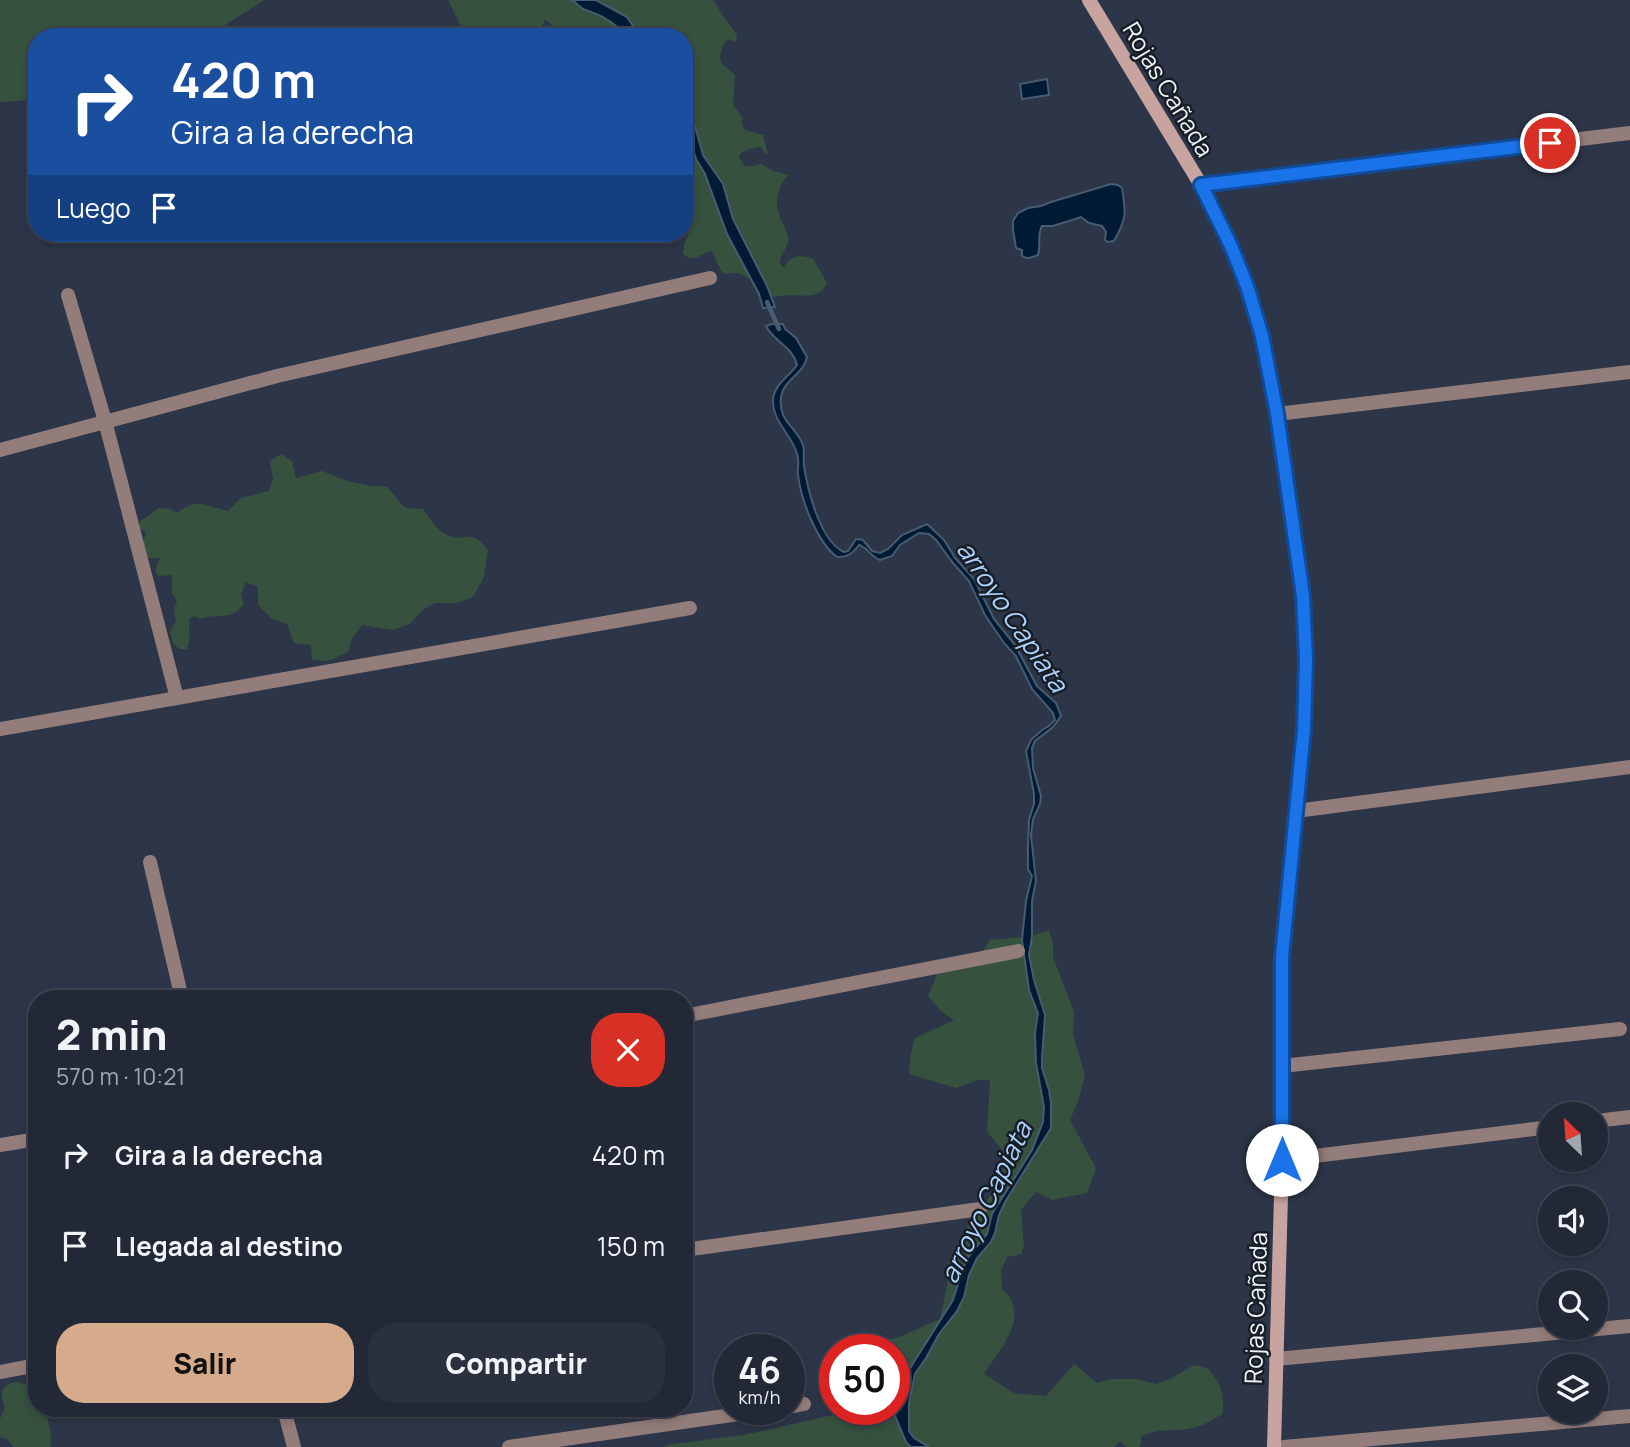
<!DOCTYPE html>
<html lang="es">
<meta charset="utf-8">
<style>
:root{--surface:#222836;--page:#2a303e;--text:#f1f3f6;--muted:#a2a6ad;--line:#3f4451;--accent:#d6ab8b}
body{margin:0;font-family:Manrope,sans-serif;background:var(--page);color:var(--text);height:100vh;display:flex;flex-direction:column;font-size:26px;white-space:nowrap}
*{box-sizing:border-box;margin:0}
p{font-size:23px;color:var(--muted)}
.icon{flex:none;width:38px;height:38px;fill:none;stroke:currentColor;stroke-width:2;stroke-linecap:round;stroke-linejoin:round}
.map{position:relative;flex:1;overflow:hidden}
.drawer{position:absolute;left:28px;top:990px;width:665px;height:427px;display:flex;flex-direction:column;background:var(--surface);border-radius:28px;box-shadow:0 4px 10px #0003,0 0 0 2px var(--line)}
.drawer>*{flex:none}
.hud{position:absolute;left:28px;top:28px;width:665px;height:214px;border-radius:28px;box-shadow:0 4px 10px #0003,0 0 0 2px var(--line);background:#1a4fa0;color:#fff;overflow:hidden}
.needle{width:46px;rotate:335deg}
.buttons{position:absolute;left:1538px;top:1102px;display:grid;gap:14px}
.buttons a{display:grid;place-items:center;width:70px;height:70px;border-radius:50%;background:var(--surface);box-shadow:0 4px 10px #0003,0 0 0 2px var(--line);font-size:35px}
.speed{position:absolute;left:714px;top:1334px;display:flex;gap:14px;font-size:35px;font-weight:700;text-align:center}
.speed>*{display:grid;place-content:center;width:91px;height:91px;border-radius:50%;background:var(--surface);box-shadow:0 4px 10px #0003,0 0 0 2px var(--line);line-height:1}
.speed small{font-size:18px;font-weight:400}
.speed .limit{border:10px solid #d22;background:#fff;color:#111}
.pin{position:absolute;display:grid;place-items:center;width:60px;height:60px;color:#fff;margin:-30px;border:4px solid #fff;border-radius:50%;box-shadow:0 2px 7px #0007}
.me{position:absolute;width:77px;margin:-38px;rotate:0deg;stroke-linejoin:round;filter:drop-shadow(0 0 5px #0008)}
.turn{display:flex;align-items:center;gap:24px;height:147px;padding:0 28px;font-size:32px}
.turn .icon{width:91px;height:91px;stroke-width:2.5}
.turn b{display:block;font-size:49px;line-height:60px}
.then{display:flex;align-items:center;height:66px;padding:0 28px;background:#0003;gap:14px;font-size:26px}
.round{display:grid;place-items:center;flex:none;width:74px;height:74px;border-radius:28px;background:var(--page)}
.head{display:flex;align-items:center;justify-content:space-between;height:119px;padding:0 28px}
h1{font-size:42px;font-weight:800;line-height:52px}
.cta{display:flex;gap:14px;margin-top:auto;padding:14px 28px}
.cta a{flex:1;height:80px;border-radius:28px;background:var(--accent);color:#111;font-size:28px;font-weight:800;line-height:80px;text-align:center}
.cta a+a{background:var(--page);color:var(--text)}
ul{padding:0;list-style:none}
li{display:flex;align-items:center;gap:21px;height:91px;padding:0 28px}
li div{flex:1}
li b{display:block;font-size:26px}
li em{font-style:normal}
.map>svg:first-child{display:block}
.green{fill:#36523f}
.water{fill:#011b35;stroke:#485c71;stroke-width:2}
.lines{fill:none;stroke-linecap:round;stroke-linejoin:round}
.stream{stroke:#485c71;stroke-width:4.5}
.street{stroke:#937d7a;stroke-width:14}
.secondary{stroke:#c7a4a0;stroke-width:14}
.route-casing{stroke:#114b97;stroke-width:18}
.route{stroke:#1a73e8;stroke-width:12}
.labels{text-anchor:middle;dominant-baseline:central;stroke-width:5;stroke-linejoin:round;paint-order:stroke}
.street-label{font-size:24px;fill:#eff4fd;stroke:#191e26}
.water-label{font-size:26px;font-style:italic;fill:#acd3fe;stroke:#191e26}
</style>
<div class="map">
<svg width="1630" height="1447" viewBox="0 0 1630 1447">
<rect width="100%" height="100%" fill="#2d3648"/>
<g class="green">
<path d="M 0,0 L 264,0 L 222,27 L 218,37 L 37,37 L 37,96 L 21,101 L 0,102 Z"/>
<path d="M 448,0 L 713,0 C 720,11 729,25 737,35 L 736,41 L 734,42 L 728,39 C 723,44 718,56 721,62 C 724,67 732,71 735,75 L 733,105 L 743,119 L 741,121 L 745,130 L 763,135 L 768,155 L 765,154 L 760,146 C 753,150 743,148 739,157 L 744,166 L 755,166 L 761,164 L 773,171 L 789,175 C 779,182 775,199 778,211 C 780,221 787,228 788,238 C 789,248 779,254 780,264 L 784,268 C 790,255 801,254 813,259 L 827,283 C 820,298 806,296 792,295 C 784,295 776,297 768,297 L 754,280 L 749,279 C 741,272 734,273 724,274 L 720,269 L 712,251 C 700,253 695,264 683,254 C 683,241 692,230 693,216 L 684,209 L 684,37 L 565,37 L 545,19 L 537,37 L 466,37 Z"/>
<path d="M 281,454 L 292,461 L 296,478 L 322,471 L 347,481 L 372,486 L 387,487 L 405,508 L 423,509 C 430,519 436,529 447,535 C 464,544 469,526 488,550 L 484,577 L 473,597 L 456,603 L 435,603 L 424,609 L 410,624 L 392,630 L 362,625 L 352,639 L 348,652 L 328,661 L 312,660 L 311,645 L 294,643 L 287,624 L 272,619 L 258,605 L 258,587 L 246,582 L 241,594 L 244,605 C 243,606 235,612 234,613 C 225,618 213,614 202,619 L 194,616 L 189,620 C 189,631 191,639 187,649 L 180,649 L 173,644 L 170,632 L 176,621 L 174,609 L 177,601 L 172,593 L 172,575 L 158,576 L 155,570 L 160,558 L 148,558 L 143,543 L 146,533 L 139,528 L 140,521 L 159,508 L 170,509 L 177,513 C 197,497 206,506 228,511 L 241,498 L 269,491 L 273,479 L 270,461 Z"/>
<path d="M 1049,930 L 1053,943 L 1053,957 L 1074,1012 L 1073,1035 L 1085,1075 L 1078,1101 L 1070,1120 L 1096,1168 L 1087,1193 L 1052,1200 L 1036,1192 L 1021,1210 L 1024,1246 L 1021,1254 L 1007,1257 L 1001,1270 L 1002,1289 C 1032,1315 1000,1349 984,1374 L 1014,1393 L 1046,1396 L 1074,1364 L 1097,1383 L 1110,1379 L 1137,1379 L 1156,1384 L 1172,1378 L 1194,1365 L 1207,1368 C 1221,1384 1224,1391 1223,1413 C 1212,1421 1199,1428 1186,1429 C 1167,1432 1160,1428 1141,1436 L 1141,1445 L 1139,1447 L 1127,1447 L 1120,1441 L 1114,1447 L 663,1447 L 673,1444 L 744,1435 L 859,1409 L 894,1409 L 894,1349 L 862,1349 L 871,1342 L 897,1338 L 940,1319 L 950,1271 L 948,1262 L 966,1229 L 1002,1180 L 1003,1151 L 987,1131 L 990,1080 L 978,1080 L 956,1088 L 909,1074 L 911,1053 L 915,1038 L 954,1020 L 942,1012 L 928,996 L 942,963 L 981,954 L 990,940 L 1032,936 Z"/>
<path d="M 14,1382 C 33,1383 28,1394 35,1406 C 39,1412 39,1408 44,1413 C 50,1419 52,1440 50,1447 L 14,1447 L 7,1439 L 0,1437 L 0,1419 L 5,1408 C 0,1393 0,1387 14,1382 Z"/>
</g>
<g class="water">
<path d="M 572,0 L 596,0 L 627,17 L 633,26 L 648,37 L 630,37 L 611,22 L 601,16 L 583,9 Z"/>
<path d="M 1047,79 L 1049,95 L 1022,99 L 1020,84 Z"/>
<path d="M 684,82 L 692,95 L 694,106 L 694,123 L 703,155 L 723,184 L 733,219 L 767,286 L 775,307 L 763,308 L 759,294 L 727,234 L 705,174 L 696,159 L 684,118 Z"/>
<path d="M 1111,184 L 1118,185 L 1122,188 C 1126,213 1127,218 1114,241 L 1108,242 L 1105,240 L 1106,232 L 1102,226 L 1089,223 L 1081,217 L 1053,226 L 1042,226 C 1037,234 1041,245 1038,255 C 1032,257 1028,260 1022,256 L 1022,250 L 1016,248 L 1013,230 L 1013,221 L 1018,213 L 1028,208 L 1041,206 L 1051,202 Z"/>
<path d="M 772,324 L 783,324 L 785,329 L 796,338 L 807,357 C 804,374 783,380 781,397 C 778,422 796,426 803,445 C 805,451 803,459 804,466 C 808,491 820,541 844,552 L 848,551 L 856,539 L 863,540 L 872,551 L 880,553 L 888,549 L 902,535 L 927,524 L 944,540 L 955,558 L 974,579 L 994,619 L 1015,645 L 1037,686 L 1056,703 L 1061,716 L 1053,727 L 1035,741 L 1032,748 L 1033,768 L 1041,796 L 1040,804 L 1033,819 L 1031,835 L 1036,881 L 1032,901 L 1032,936 L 1029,955 L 1034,980 L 1045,1015 L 1042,1058 L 1042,1068 L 1049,1090 L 1051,1103 L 1051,1128 L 1005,1202 L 999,1215 L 995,1233 L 991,1242 L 977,1258 L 969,1275 L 964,1297 L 957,1311 L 939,1334 L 926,1358 L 915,1374 L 909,1403 L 909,1431 L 914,1438 L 929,1447 L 911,1447 L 906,1442 L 895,1416 L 901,1385 L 912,1365 L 953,1300 L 963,1268 L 969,1256 L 987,1234 L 992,1214 L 1032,1150 L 1043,1122 L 1044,1107 L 1036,1063 L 1035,1033 L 1038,1013 L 1029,990 L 1022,940 L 1026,901 L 1032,876 L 1028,869 L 1028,847 L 1029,820 L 1034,804 L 1034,794 L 1026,751 L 1031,740 L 1042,730 L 1049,726 L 1055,720 L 1053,713 L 1032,689 L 1016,656 L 1004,643 L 985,615 L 969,581 L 953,563 L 936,540 L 929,534 L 919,533 L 900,545 L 892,556 L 880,560 C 871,557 867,547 859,545 C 853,553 847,558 837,557 C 817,542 801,500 798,475 C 797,468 800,461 797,454 C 792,434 772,422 773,400 C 774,384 789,377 797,365 C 793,347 774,342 766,326 Z"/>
</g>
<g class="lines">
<path class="stream" d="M 767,302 L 779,329"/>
<g class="street">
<path d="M 1201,185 L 1630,133"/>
<path d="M 68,295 L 105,421 L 177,698"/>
<path d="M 1277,414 L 1630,372"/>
<path d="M 0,450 L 277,376 L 710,278"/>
<path d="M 0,729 L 690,608"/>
<path d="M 1296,811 L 1630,767"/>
<path d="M 150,862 L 182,999"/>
<path d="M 684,1016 L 1018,951"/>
<path d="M 1282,1066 L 1620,1029"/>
<path d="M 1596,1121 L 1630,1117"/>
<path d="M 0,1145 L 37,1139"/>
<path d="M 1282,1160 L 1550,1127"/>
<path d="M 684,1250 L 980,1209"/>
<path d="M 1276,1359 L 1630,1326"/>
<path d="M 0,1372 L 37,1365"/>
<path d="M 789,1407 L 804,1404"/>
<path d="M 284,1409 L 294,1447"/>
<path d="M 509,1447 L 774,1409"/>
<path d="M 1284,1447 L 1630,1416"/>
</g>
<path class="secondary" d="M 1089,0 L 1201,185 L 1231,246 L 1247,286 L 1262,336 L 1277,414 L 1303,596 L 1306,659 L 1304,729 L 1282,957 L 1282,1160 L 1274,1447"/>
</g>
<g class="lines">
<g class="route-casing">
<path id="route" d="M 1282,1160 L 1282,957 L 1304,729 L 1306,659 L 1303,596 L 1277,414 L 1262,336 L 1247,286 L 1231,246 L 1201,185 L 1550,143"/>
</g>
<use href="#route" class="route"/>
</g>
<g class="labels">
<g class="street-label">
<text transform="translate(1169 89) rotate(59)">Rojas Cañada</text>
<text transform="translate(1255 1308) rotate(-88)">Rojas Cañada</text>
</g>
<g class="water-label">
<text transform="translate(1013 616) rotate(56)">arroyo Capiata</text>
<text transform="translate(985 1202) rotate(-64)">arroyo Capiata</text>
</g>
</g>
</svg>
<div class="buttons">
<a><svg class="needle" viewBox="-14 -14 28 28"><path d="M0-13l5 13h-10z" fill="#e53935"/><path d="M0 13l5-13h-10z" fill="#a2a6ad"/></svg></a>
<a><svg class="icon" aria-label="sound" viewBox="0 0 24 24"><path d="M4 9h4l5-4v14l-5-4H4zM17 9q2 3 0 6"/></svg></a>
<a><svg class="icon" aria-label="search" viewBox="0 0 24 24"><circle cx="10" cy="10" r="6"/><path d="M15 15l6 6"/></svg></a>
<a><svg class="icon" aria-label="layers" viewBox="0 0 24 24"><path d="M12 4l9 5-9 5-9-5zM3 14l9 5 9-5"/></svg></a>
</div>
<div class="speed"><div>46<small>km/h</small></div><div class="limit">50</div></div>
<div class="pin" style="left:1550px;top:143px;background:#d93025"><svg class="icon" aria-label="arrive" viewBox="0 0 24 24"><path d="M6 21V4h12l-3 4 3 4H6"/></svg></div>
<svg class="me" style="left:1282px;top:1160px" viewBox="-20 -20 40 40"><circle r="19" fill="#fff"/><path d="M0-13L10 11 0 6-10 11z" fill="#1a73e8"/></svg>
<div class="hud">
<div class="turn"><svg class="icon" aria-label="right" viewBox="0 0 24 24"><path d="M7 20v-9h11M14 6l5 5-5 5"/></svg><div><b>420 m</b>Gira a la derecha</div></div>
<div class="then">Luego<svg class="icon" aria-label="arrive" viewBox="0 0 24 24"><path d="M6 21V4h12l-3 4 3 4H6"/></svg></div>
</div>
<section class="drawer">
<div class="head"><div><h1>2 min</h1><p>570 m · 10:21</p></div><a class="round" style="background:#d93025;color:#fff"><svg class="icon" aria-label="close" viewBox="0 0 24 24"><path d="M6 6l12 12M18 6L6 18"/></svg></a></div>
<ul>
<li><svg class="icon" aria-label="right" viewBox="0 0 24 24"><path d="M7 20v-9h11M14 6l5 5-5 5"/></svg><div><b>Gira a la derecha</b></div><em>420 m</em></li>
<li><svg class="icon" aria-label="arrive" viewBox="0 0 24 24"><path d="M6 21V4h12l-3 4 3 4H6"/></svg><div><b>Llegada al destino</b></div><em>150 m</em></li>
</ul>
<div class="cta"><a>Salir</a><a>Compartir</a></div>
</section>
</div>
